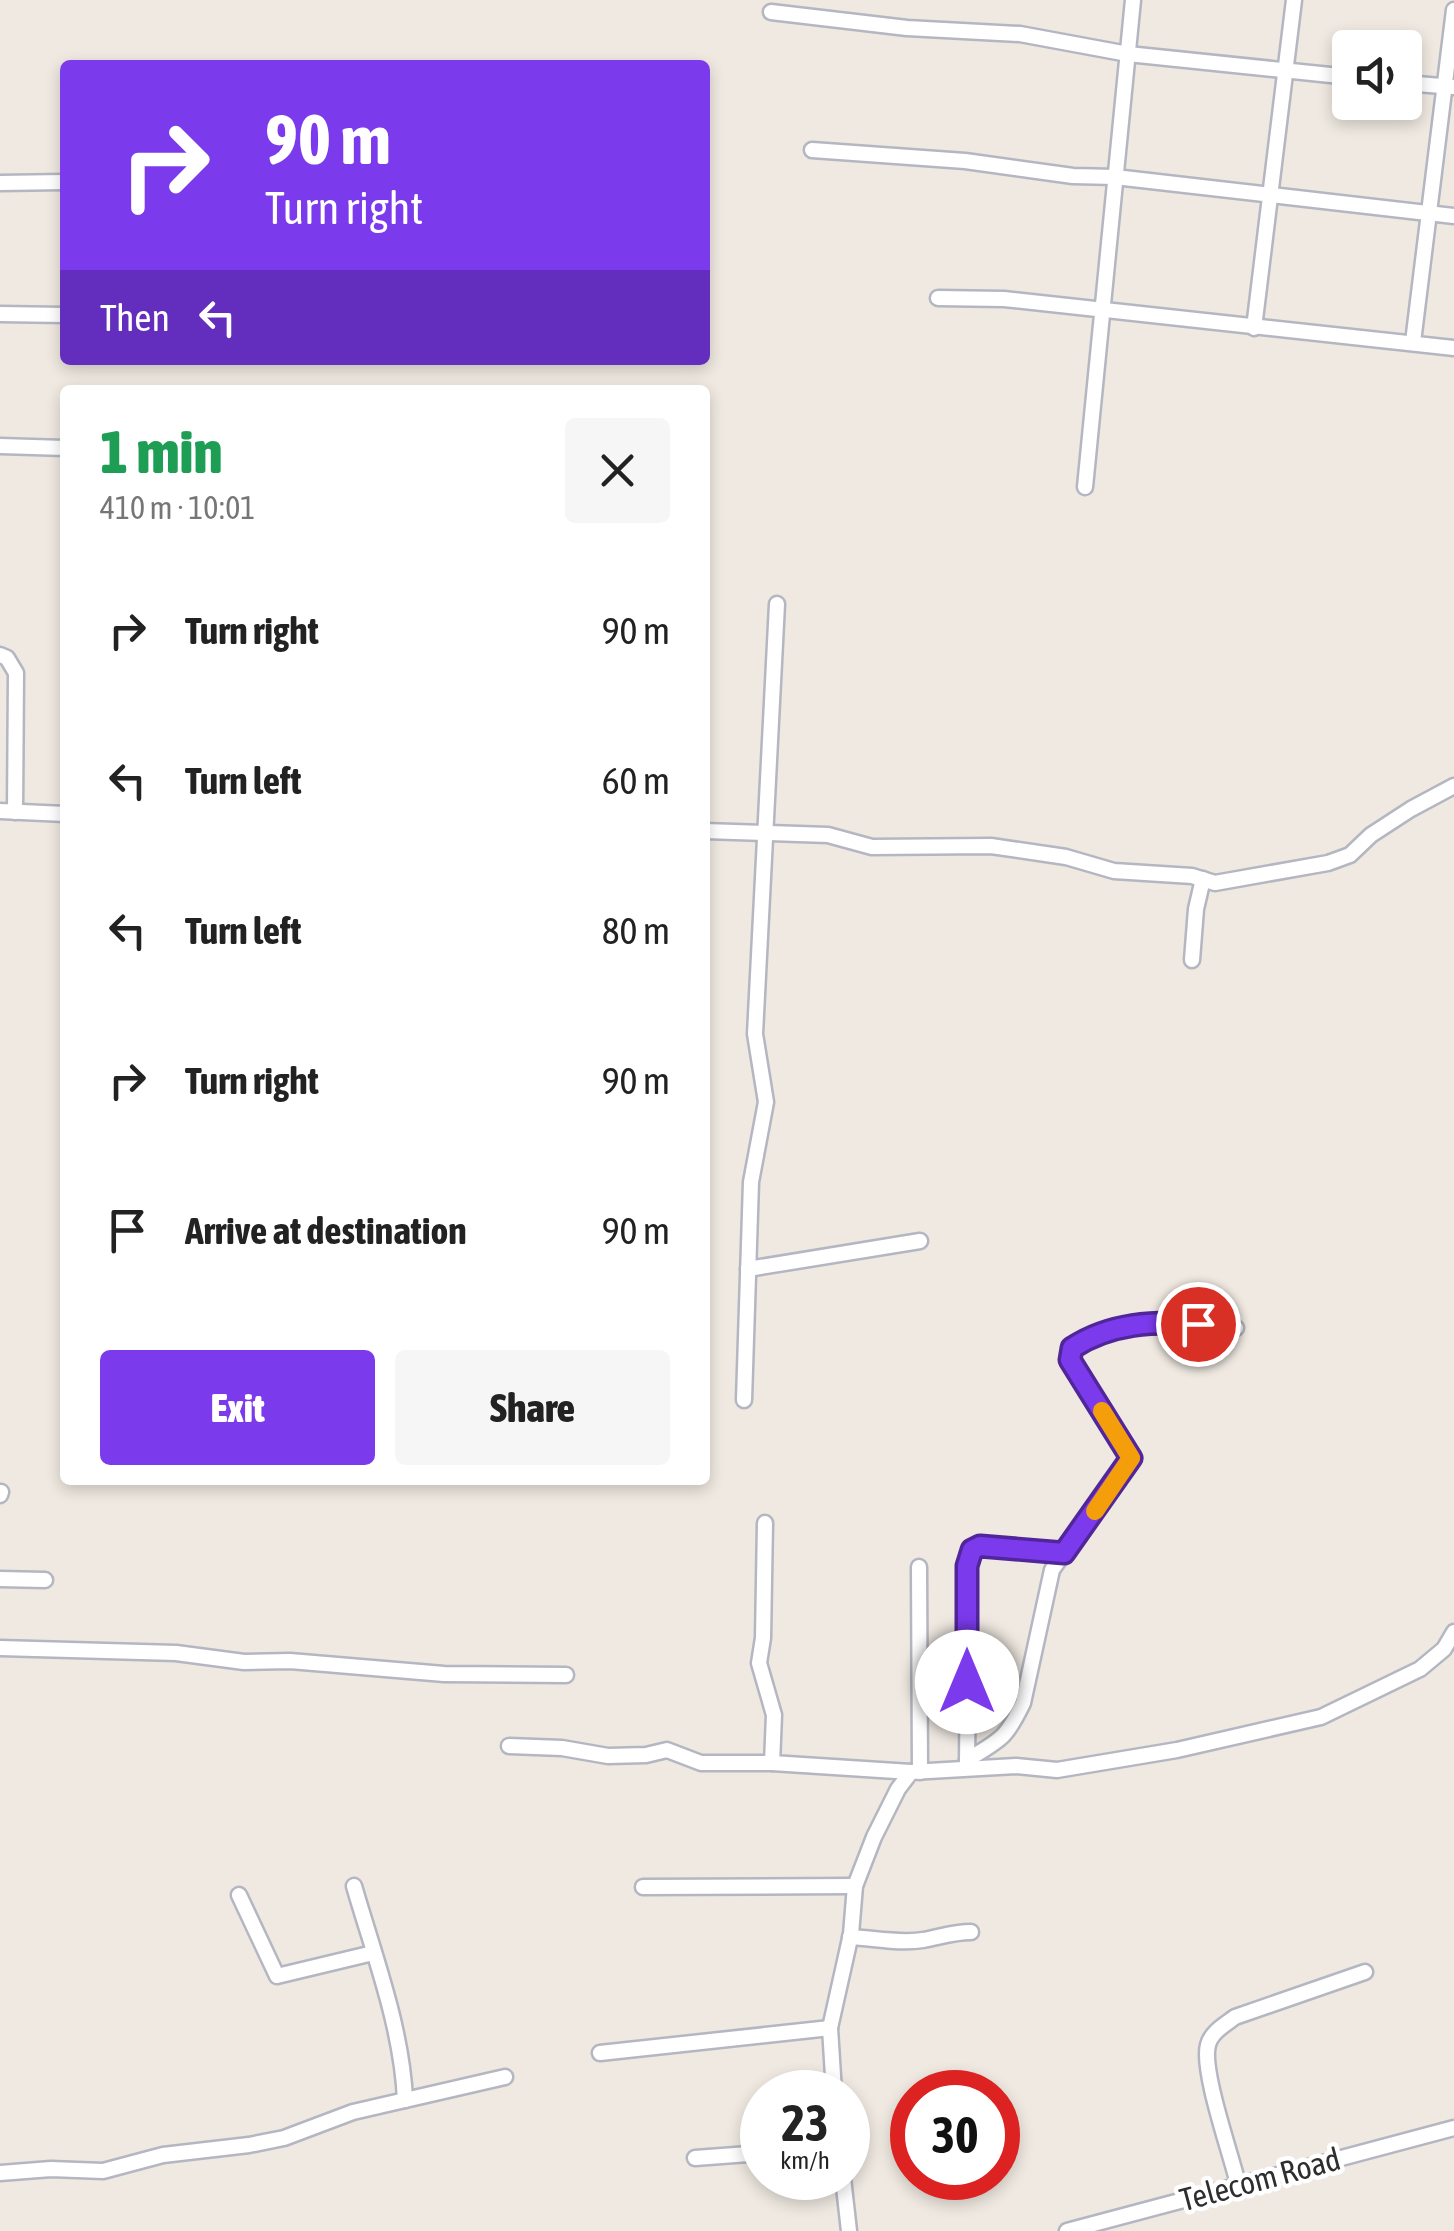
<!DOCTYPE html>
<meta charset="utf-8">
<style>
:root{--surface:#fff;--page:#f6f6f6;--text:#222;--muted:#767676;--accent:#7c3aed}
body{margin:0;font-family:"Asap Condensed",sans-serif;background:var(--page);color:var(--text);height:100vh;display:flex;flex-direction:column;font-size:38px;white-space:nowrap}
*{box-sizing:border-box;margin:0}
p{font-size:32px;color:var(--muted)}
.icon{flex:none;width:55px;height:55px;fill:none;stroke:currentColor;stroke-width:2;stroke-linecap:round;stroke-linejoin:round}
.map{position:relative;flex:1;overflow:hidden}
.details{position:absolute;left:60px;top:385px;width:650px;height:1100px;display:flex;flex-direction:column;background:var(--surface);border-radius:10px;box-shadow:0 5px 15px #0003}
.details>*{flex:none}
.banner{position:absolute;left:60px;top:60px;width:650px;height:305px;border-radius:10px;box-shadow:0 5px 15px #0003;background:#7c3aed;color:#fff;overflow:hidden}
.buttons{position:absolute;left:1332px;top:30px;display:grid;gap:20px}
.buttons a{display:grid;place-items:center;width:90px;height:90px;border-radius:10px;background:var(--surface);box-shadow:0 5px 15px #0003;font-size:50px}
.speed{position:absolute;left:740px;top:2070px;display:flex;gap:20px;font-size:50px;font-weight:700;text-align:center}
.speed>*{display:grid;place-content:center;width:130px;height:130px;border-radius:50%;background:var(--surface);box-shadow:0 5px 15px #0003;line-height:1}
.speed small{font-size:25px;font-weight:400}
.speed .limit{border:15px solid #d22;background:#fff;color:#111}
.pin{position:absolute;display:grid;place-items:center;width:85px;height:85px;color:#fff;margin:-42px;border:5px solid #fff;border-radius:50%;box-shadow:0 2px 10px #0007}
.me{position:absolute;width:110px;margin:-55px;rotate:0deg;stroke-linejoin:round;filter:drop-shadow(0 0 8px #0008)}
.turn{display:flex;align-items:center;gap:35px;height:210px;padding:0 40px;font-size:45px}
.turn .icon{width:130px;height:130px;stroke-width:2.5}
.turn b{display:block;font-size:70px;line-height:85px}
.then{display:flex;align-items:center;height:95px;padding:0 40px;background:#0003;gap:20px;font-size:38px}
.round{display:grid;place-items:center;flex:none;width:105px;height:105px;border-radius:10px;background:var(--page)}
.head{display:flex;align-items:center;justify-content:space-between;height:170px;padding:0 40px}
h1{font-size:60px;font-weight:800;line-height:75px;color:#1e9e55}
.button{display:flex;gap:20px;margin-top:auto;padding:20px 40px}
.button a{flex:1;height:115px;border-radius:10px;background:var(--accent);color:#fff;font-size:40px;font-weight:800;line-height:115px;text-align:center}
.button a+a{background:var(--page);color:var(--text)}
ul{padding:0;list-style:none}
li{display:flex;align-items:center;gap:30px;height:150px;padding:0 40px}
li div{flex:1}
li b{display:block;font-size:38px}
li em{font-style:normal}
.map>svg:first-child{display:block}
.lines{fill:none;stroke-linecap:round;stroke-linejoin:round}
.minor-casing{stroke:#b4b7c1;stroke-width:19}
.minor{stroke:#fff;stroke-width:14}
.route-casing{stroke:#51269a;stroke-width:25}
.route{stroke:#7c3aed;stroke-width:18}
.slow{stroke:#f59e0b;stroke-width:18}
.labels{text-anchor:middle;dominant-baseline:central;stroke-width:9;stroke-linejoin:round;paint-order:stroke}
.street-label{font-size:32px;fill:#2e2e2e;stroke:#fff}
</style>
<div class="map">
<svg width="1454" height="2231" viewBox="0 0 1454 2231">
<rect width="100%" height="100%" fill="#efe9e1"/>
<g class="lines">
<g class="minor-casing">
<g id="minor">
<path d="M 771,12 L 907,28 L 1020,34 L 1128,54 L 1350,77"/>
<path d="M 1405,83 L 1454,87"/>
<path d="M 812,150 L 965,161 L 1073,176 L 1115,177 L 1454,216"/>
<path d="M 0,183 L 65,182"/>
<path d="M 938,298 L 1004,299 L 1454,348"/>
<path d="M 0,314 L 65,315"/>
<path d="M 1254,328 L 1294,0"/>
<path d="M 1413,342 L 1454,10"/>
<path d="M 0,446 L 65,448"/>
<path d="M 1085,487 L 1133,0"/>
<path d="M 0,655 L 7,658 L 16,673 L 15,812"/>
<path d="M 0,811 L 65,814"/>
<path d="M 705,831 L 828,835 L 872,847 L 991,846 L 1066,857 L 1114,871 L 1192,876 L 1215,883 L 1328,863 L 1350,855 L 1371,835 L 1411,809 L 1454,786"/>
<path d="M 1192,960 L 1196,909 L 1203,879"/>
<path d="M 748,1269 L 920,1241"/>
<path d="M 744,1400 L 751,1182 L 766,1102 L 755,1034 L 777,604"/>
<path d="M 0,1495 L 1,1492"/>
<path d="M 765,1523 L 763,1638 L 759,1663 L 774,1715 L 772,1763 L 911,1772"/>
<path d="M 919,1567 L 920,1772"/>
<path d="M 0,1579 L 45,1580"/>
<path d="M 0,1648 L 176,1653 L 244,1662 L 290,1661 L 444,1674 L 566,1675"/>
<path d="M 509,1746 L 562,1748 L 608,1756 L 646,1755 L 667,1750 L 701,1763 L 772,1763"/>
<path d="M 967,1760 C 1001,1739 1005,1740 1023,1703 L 1052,1570 L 1131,1458 L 1071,1360 L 1072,1348 C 1122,1315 1180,1323 1236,1328"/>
<path d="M 967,1764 L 969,1557 L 980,1546 L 1064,1553"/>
<path d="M 354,1886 C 374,1955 402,2028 405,2100"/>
<path d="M 643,1887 L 855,1886"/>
<path d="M 239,1895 L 277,1976 L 373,1953"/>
<path d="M 850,1937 C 873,1938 900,1944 923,1940 C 940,1937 953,1932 971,1932"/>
<path d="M 600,2053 L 830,2028"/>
<path d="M 834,2092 L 830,2028 L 851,1934 L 855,1886 L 874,1837 L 898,1789 L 911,1772 L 1016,1766 L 1057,1770 L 1177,1750 L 1321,1717 L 1420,1669 L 1444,1649 L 1454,1632"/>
<path d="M 695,2158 L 762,2153"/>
<path d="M 0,2173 L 51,2169 L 103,2171 L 163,2155 L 249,2145 L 284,2138 L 353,2112 L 505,2077"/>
<path d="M 843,2178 L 849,2231"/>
<path d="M 1238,2184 C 1231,2154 1201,2070 1208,2045 C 1211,2032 1226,2024 1235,2017 L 1365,1972"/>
<path d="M 1067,2231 L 1454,2128"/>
</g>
</g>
<use href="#minor" class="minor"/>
</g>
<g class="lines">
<g class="route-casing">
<path id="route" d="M 967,1682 L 967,1566 L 972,1550 L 980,1546 L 1064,1553 L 1131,1458 L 1070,1360 L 1072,1348 C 1110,1323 1154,1321 1198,1324"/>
</g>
<use href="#route" class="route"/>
<path class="slow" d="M 1095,1511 L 1131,1458 L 1102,1411"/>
</g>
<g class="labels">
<g class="street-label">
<text transform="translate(1260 2179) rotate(-15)">Telecom Road</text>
</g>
</g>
</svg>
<div class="buttons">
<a><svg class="icon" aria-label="sound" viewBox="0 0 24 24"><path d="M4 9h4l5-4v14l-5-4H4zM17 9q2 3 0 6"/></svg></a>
</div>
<div class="speed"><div>23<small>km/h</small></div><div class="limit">30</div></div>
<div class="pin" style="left:1198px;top:1324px;background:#d93025"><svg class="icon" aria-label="arrive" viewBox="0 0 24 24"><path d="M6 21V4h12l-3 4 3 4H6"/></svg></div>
<svg class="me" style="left:967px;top:1682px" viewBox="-20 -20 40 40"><circle r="19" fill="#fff"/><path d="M0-13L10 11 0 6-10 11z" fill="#7c3aed"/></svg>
<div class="banner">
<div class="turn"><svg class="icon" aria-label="right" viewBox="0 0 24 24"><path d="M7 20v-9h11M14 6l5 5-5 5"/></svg><div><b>90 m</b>Turn right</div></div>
<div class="then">Then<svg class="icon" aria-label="left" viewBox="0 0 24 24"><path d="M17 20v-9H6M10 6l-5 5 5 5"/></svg></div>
</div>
<section class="details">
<div class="head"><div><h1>1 min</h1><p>410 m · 10:01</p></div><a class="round"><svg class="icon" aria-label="close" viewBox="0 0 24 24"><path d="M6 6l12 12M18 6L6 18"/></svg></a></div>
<ul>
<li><svg class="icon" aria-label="right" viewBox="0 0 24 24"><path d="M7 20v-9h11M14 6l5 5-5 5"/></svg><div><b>Turn right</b></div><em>90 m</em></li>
<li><svg class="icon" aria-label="left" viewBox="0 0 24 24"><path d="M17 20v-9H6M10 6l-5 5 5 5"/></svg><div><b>Turn left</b></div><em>60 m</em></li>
<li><svg class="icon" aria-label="left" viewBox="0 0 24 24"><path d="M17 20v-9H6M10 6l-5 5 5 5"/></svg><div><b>Turn left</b></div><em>80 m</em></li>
<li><svg class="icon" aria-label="right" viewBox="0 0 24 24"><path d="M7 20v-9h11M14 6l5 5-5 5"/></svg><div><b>Turn right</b></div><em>90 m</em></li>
<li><svg class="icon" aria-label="arrive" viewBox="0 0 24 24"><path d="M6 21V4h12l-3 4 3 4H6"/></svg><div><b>Arrive at destination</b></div><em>90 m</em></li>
</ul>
<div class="button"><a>Exit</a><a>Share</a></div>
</section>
</div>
